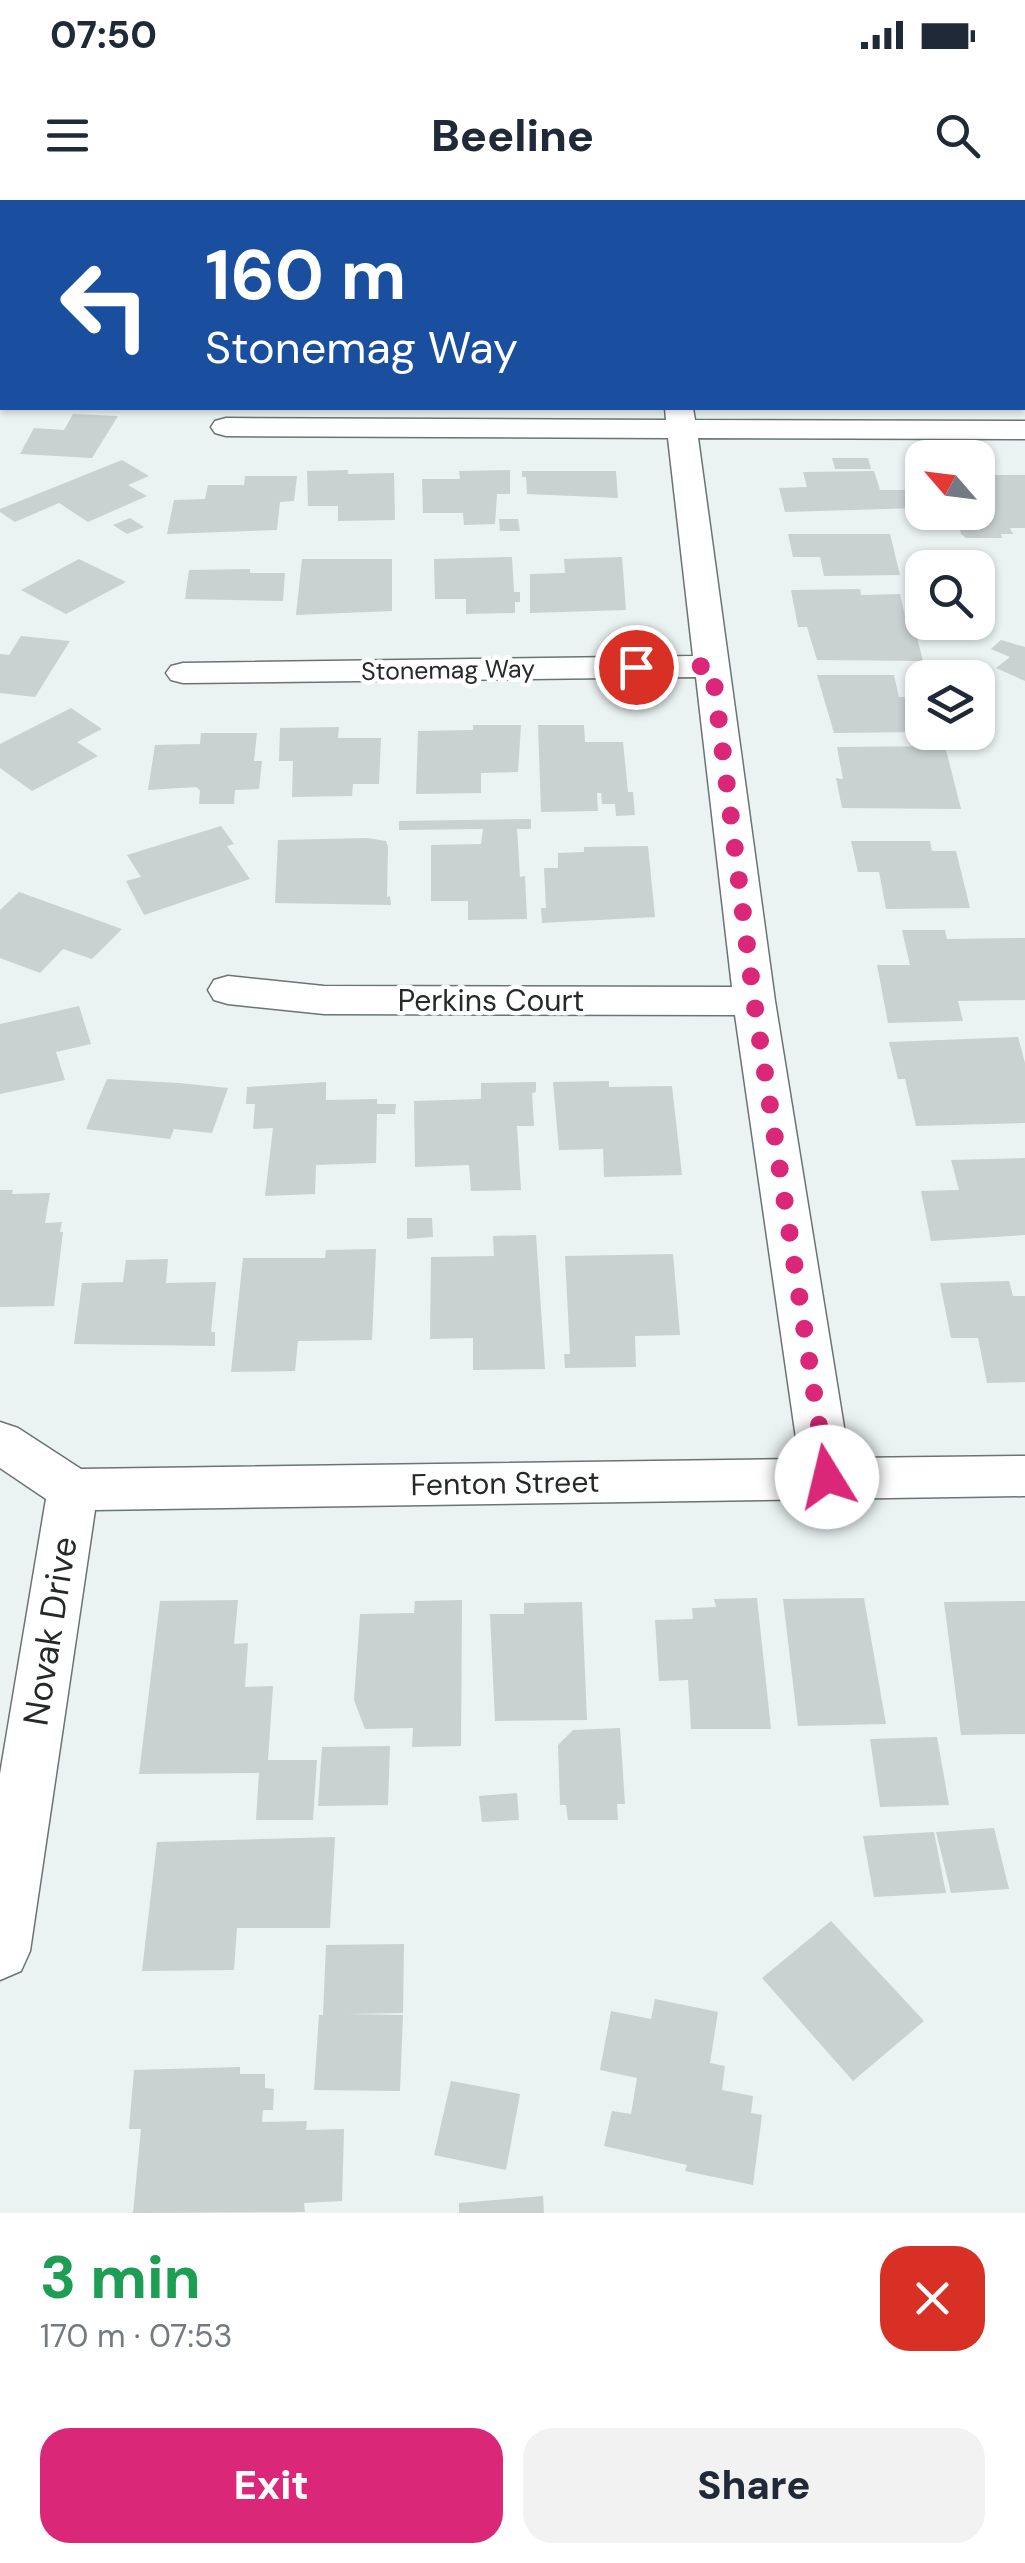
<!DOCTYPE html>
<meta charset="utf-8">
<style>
:root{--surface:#fff;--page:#f2f2f3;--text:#1f2937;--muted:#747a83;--accent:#db2777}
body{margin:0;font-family:"DM Sans",sans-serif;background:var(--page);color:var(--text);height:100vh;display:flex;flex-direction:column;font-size:38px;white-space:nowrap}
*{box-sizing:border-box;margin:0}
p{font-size:32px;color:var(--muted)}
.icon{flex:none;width:55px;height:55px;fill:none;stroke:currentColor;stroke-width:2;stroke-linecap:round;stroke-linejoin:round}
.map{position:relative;height:2013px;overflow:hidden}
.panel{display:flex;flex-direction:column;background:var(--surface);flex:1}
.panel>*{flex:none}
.guide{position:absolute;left:0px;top:0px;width:1025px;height:210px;box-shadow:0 2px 8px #0004;background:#1a4fa0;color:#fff;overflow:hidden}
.needle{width:65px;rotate:298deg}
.controls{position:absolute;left:905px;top:240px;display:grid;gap:20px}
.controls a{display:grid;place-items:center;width:90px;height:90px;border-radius:20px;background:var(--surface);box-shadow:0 2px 8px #0004;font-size:50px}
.pin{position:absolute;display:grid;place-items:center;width:85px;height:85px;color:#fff;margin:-42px;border:5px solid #fff;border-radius:50%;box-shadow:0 2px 10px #0007}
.me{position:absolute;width:110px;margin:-55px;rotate:351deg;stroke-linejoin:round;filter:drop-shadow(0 0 8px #0008)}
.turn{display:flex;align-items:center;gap:35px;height:210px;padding:0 40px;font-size:45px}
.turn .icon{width:130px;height:130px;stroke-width:2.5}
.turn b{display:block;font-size:70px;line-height:85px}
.round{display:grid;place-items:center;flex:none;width:105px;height:105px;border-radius:30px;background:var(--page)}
.overview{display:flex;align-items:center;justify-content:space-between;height:170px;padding:0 40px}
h1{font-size:60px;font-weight:800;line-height:75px;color:#1e9e55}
.primary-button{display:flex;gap:20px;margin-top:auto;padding:20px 40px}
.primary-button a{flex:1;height:115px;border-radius:30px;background:var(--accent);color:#fff;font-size:40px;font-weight:800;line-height:115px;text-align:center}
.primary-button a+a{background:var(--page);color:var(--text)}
.status{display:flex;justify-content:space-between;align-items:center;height:70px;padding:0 50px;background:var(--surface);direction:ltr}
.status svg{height:28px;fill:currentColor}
header{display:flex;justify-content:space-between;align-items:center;height:130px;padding:0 40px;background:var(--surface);font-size:45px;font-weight:800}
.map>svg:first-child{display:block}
.green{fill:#8ecbcd}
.building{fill:#c9d1d1}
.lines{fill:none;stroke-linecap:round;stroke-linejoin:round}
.street-casing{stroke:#6b7373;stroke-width:3}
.secondary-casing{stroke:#6b7373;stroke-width:3}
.path{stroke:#8e9494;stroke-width:4;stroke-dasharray:5 5;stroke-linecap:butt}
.street{fill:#fff;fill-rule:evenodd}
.secondary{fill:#fff;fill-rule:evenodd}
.route{stroke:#db2777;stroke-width:18;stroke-dasharray:0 32.4}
.labels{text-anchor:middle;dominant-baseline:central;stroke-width:9;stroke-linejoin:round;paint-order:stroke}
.far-street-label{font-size:25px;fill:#262929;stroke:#fff}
.street-label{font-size:30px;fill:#262929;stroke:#fff}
.near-street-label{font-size:35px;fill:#262929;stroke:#fff}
</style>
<div class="status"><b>07:50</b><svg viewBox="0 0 49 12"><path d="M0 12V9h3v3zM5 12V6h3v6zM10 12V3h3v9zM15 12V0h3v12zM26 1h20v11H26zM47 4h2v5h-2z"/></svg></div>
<header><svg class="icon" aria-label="menu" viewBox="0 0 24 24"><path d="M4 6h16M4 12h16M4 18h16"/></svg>Beeline<svg class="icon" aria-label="search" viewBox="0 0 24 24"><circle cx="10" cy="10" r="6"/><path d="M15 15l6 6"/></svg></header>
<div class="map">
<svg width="1025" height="2013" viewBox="0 0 1025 2013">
<rect width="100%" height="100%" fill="#eaf2f2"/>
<path class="green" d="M 325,0 L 1025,0 L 1025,28 L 1022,2 Z"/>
<g class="building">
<path d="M 73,214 L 118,216 L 92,258 L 20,254 L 34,228 L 64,230 Z"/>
<path d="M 832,258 L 868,258 L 871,269 L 835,269 Z"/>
<path d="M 122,260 L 149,276 L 128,285 L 147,296 L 88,322 L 59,303 L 15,322 L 0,312 L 0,309 Z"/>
<path d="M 348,270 L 348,274 L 394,273 L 395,320 L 338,321 L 338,306 L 308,306 L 307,271 Z"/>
<path d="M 510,270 L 510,294 L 497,294 L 495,324 L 464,325 L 463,313 L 423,313 L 422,279 L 460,279 L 459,271 Z"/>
<path d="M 522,271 L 616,271 L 618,298 L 527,294 L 526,277 L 522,277 Z"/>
<path d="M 874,271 L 880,290 L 912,290 L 918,308 L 785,312 L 779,288 L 807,287 L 803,272 Z"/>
<path d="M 988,275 L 1025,275 L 1025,328 L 1010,328 L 1013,334 L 1001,334 L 1002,338 L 966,338 L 961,334 L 955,312 L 978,312 L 978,280 L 989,280 Z"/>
<path d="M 245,276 L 297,276 L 294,301 L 280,302 L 277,330 L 167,334 L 174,300 L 205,299 L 208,285 L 244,285 Z"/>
<path d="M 130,318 L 144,327 L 127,334 L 113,325 Z"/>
<path d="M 499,319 L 518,319 L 520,331 L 500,331 Z"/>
<path d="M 788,334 L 890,334 L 900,375 L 824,376 L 820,357 L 793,357 Z"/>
<path d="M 512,357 L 514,392 L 520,392 L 520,402 L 515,402 L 515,413 L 466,414 L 466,399 L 435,399 L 434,359 Z"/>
<path d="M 622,357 L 626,410 L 530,413 L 530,374 L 565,373 L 564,359 Z"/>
<path d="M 79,359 L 126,382 L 66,414 L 21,390 Z"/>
<path d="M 302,359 L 392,359 L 392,411 L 296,415 Z"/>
<path d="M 250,369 L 250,373 L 285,373 L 283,401 L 185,399 L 189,370 Z"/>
<path d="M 860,389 L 861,395 L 900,394 L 907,425 L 914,425 L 923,461 L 817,460 L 807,427 L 798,427 L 791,390 Z"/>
<path d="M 21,436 L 70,441 L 35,497 L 0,493 L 0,454 L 9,455 Z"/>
<path d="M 1001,440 L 1025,447 L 1025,481 L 996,468 L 1010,457 L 991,449 Z"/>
<path d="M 817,475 L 894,475 L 899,497 L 922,497 L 922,532 L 834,533 Z"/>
<path d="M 71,508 L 102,529 L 77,542 L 98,556 L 32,591 L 0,568 L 0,544 Z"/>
<path d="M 473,525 L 521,525 L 518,572 L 481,573 L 481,593 L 416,594 L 418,531 L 473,530 Z"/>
<path d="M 538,525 L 584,525 L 585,542 L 623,542 L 628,592 L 633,592 L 635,615 L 616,616 L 615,604 L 602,604 L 601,593 L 597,593 L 598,611 L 541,612 Z"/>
<path d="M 339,527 L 338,538 L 381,538 L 379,584 L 353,584 L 352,596 L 292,597 L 293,561 L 279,561 L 280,528 Z"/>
<path d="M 201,533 L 257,533 L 254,561 L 262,561 L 259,589 L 235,590 L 234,604 L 199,604 L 200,590 L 196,587 L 148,590 L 155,545 L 200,544 Z"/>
<path d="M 945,546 L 961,609 L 842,608 L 836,578 L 843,579 L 837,547 Z"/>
<path d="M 531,619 L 531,629 L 517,629 L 520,677 L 525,676 L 527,719 L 468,720 L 468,701 L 431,701 L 431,645 L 481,644 L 483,629 L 399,630 L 399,621 Z"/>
<path d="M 221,626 L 234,644 L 227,646 L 250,679 L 144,715 L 126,681 L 141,677 L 127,655 Z"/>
<path d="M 367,638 L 386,641 L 388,647 L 387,697 L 390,696 L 391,705 L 275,703 L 278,640 Z"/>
<path d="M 851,641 L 930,641 L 932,651 L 956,651 L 970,708 L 886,709 L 879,672 L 858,672 Z"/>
<path d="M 648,646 L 655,717 L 542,723 L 541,708 L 546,708 L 544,668 L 558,668 L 558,653 L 584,652 L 584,647 Z"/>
<path d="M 19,692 L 122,729 L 92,759 L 63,749 L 40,773 L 0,758 L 0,710 Z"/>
<path d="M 902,730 L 945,730 L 947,739 L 1025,738 L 1025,800 L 958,801 L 963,821 L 888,823 L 877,765 L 910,765 Z"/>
<path d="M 79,806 L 91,844 L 56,852 L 65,880 L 0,894 L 0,824 Z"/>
<path d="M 1018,837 L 1025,863 L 1025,923 L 916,926 L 905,879 L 898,879 L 889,842 Z"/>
<path d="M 107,879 L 179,883 L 228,888 L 212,933 L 174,929 L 170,939 L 86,929 Z"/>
<path d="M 609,881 L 609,887 L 672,886 L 682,975 L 604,977 L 603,949 L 559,950 L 553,882 Z"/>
<path d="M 326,882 L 326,900 L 377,899 L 377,904 L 396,904 L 395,914 L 377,914 L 376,963 L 316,965 L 315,994 L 265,996 L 273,928 L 253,929 L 255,904 L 246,904 L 247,887 Z"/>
<path d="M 536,882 L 536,892 L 532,893 L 534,926 L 517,926 L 521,990 L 471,991 L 469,965 L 415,967 L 414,901 L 481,899 L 481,883 Z"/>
<path d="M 1025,958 L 1025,1035 L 931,1041 L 921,991 L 959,990 L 951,960 Z"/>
<path d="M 0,990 L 13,990 L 12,994 L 50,993 L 45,1023 L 62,1022 L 60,1032 L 63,1032 L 54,1106 L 0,1107 Z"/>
<path d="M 407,1018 L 432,1018 L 433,1037 L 407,1039 Z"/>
<path d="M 536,1035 L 545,1169 L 473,1170 L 473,1138 L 430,1139 L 431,1057 L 494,1056 L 493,1036 Z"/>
<path d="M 376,1049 L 372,1140 L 298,1141 L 295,1171 L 231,1172 L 243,1058 L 325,1058 L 326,1050 Z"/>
<path d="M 673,1054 L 680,1135 L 635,1136 L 636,1167 L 565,1168 L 564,1154 L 570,1154 L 565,1056 Z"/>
<path d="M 168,1059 L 166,1083 L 216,1082 L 211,1132 L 215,1132 L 215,1146 L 74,1144 L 82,1083 L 123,1082 L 126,1060 Z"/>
<path d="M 1009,1081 L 1013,1096 L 1025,1096 L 1025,1182 L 987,1183 L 978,1138 L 951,1138 L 940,1083 Z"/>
<path d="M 757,1398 L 771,1529 L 691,1529 L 688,1480 L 659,1481 L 655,1420 L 693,1419 L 692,1408 L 716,1407 L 714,1399 Z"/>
<path d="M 864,1398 L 886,1524 L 798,1526 L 783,1399 Z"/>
<path d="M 238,1400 L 234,1444 L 248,1443 L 245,1487 L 273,1486 L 268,1560 L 317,1560 L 313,1620 L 256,1620 L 259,1573 L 139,1574 L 160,1401 Z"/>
<path d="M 462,1400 L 461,1546 L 412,1547 L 413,1528 L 365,1529 L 354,1500 L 360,1414 L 414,1413 L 415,1401 Z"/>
<path d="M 1025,1401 L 1025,1534 L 961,1535 L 944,1402 Z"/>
<path d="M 582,1402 L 587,1520 L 495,1521 L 490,1414 L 524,1414 L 524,1403 Z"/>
<path d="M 620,1528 L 625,1604 L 617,1604 L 618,1620 L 568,1620 L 566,1605 L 560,1605 L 558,1545 L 573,1530 Z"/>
<path d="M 937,1537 L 949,1605 L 880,1607 L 870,1539 Z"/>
<path d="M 390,1546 L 388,1605 L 318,1606 L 322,1547 Z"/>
<path d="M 517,1593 L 519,1620 L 482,1622 L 479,1596 Z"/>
<path d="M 994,1628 L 1009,1689 L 951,1693 L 936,1632 Z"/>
<path d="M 934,1632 L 946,1693 L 874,1697 L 863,1636 Z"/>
<path d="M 335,1637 L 330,1728 L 237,1728 L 234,1770 L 142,1771 L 157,1642 Z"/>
<path d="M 831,1721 L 924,1821 L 853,1881 L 762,1778 Z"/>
<path d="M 404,1744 L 403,1813 L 347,1814 L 403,1815 L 400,1891 L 314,1890 L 319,1815 L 323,1815 L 326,1745 Z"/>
<path d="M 655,1799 L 718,1812 L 710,1863 L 725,1866 L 722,1890 L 753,1896 L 751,1913 L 762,1915 L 753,1985 L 685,1971 L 687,1965 L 604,1946 L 612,1911 L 631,1914 L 637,1878 L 600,1870 L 611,1811 L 651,1819 Z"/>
<path d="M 240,1867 L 240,1874 L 265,1874 L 265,1888 L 274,1889 L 273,1910 L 263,1910 L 262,1922 L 307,1921 L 306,1930 L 344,1929 L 342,2001 L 304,2003 L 305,2012 L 133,2013 L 141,1929 L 129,1929 L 134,1870 Z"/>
<path d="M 451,1881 L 520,1894 L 506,1970 L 434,1955 Z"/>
<path d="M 543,1996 L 544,2013 L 459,2013 L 459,2003 Z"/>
</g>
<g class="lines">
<g class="street-casing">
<g id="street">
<rect x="83" y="0" width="26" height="2"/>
<path d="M 665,208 L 693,208 L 695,220 L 1025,221 L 1025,239 L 698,238 L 775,801 L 849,1258 L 1025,1256 L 1025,1296 L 95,1310 L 30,1751 L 21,1771 L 0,1780 L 0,1574 L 46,1299 L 0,1268 L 0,1222 L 18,1228 L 81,1269 L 799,1259 L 735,815 L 324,814 L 228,804 L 214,800 L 208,790 L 214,780 L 228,776 L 324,786 L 732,787 L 696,477 L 183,483 L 171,480 L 166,473 L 171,466 L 183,463 L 693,456 L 668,238 L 226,236 L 215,233 L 211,227 L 215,221 L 226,218 L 666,220 Z"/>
</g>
</g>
<g class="secondary-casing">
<g id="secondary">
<rect x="1022" y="29" width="3" height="20"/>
<rect x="0" y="33" width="2" height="20"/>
</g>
</g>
<path class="path" d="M 868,0 L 884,2"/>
<use href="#street" class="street"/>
<use href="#secondary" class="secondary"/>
</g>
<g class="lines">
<path class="route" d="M 636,467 L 712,466 L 754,801 L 827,1277"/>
</g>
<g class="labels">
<g class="far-street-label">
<text transform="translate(448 470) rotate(-1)">Stonemag Way</text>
</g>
<g class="street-label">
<text x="491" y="800">Perkins Court</text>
<text transform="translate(505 1283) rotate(-1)">Fenton Street</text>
</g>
<g class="near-street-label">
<text transform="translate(50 1431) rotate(-81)">Novak Drive</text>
</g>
</g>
</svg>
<div class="controls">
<a><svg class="needle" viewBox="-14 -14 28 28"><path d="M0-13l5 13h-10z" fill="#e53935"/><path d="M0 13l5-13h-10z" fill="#747a83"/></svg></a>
<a><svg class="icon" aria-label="search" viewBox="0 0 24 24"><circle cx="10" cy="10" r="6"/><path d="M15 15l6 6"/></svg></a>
<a><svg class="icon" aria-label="layers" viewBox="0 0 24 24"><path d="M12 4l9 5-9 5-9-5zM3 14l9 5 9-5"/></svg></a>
</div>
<div class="pin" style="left:636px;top:467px;background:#d93025"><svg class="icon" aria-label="arrive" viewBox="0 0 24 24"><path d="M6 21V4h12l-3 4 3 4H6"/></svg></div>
<svg class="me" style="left:827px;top:1277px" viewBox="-20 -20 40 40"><circle r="19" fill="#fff"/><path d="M0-13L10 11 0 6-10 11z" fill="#db2777"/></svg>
<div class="guide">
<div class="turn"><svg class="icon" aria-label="left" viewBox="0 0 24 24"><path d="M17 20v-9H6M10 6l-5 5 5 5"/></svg><div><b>160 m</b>Stonemag Way</div></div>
</div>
</div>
<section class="panel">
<div class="overview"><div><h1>3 min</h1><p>170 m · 07:53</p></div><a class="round" style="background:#d93025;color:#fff"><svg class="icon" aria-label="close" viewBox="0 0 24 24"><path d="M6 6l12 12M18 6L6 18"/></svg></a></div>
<div class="primary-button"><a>Exit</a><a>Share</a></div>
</section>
